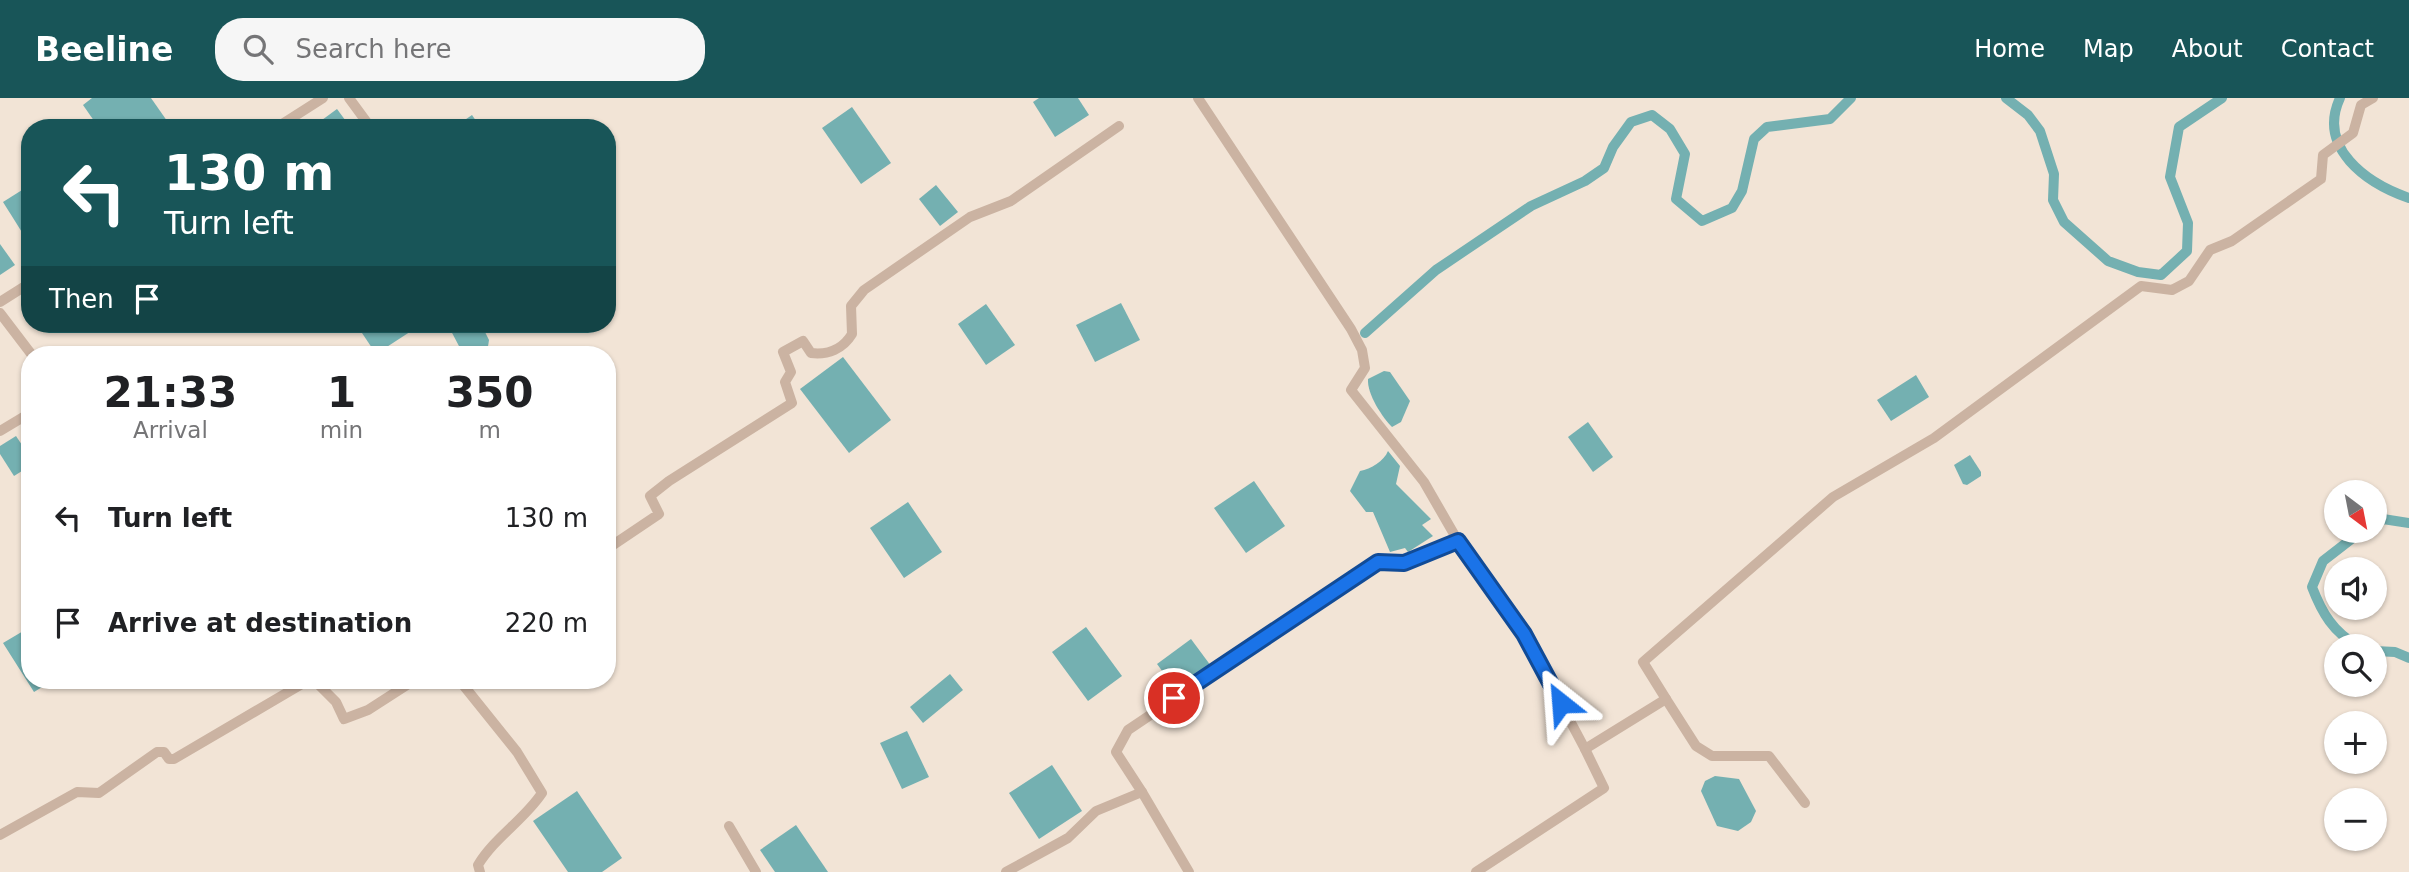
<!DOCTYPE html>
<meta charset="utf-8">
<style>
:root{--surface:#fff;--page:#f6f6f6;--text:#202124;--muted:#757577;--accent:#185558}
body{margin:0;font-family:"DejaVu Sans",sans-serif;background:var(--page);color:var(--text);height:100vh;display:flex;flex-direction:column;font-size:26px;white-space:nowrap}
*{box-sizing:border-box;margin:0}
p{font-size:23px;color:var(--muted)}
.icon{flex:none;width:38px;height:38px;fill:none;stroke:currentColor;stroke-width:2;stroke-linecap:round;stroke-linejoin:round}
.map{position:relative;flex:1;overflow:hidden}
.drawer{position:absolute;left:21px;top:248px;width:595px;height:343px;display:flex;flex-direction:column;background:var(--surface);border-radius:28px;box-shadow:0 2px 5px #0004}
.drawer>*{flex:none}
.guide{position:absolute;left:21px;top:21px;width:595px;height:214px;border-radius:28px;box-shadow:0 2px 5px #0004;background:#185558;color:#fff;overflow:hidden}
.needle{width:46px;rotate:148deg}
.controls{position:absolute;left:2324px;top:382px;display:grid;gap:14px}
.controls a{display:grid;place-items:center;width:63px;height:63px;border-radius:50%;background:var(--surface);box-shadow:0 2px 5px #0004;font-size:35px}
.pin{position:absolute;display:grid;place-items:center;width:60px;height:60px;color:#fff;margin:-30px;border:4px solid #fff;border-radius:50%;box-shadow:0 2px 7px #0007}
.me{position:absolute;width:77px;margin:-38px;rotate:332deg;stroke-linejoin:round;filter:drop-shadow(0 0 5px #0008)}
.turn{display:flex;align-items:center;gap:24px;height:147px;padding:0 28px;font-size:32px}
.turn .icon{width:91px;height:91px;stroke-width:2.5}
.turn b{display:block;font-size:49px;line-height:60px}
.then{display:flex;align-items:center;height:66px;padding:0 28px;background:#0003;gap:14px;font-size:26px}
.eta{display:flex;justify-content:space-evenly;align-items:center;height:119px;text-align:center}
.eta b{font-size:42px;font-weight:700;line-height:49px}
ul{padding:0;list-style:none}
li{display:flex;align-items:center;gap:21px;height:105px;padding:0 28px}
li div{flex:1}
li b{display:block;font-size:26px}
li em{font-style:normal}
header{display:flex;align-items:center;gap:42px;box-sizing:border-box;height:98px;padding:0 35px;background:var(--accent);color:#fff}
header strong{font-size:33px}
nav{display:flex;gap:38px;margin-inline-start:auto;font-size:24px}
.search{width:490px;height:63px;background:var(--page);display:flex;align-items:center;gap:18px;box-sizing:border-box;padding:0 24px;border-radius:28px;color:var(--muted);font-size:26px}
.map>svg:first-child{display:block}
.water{fill:#74b0b1}
.lines{fill:none;stroke-linecap:round;stroke-linejoin:round}
.canal{stroke:#74b0b1;stroke-width:10}
.minor{stroke:#cbb3a2;stroke-width:10}
.route-casing{stroke:#114b97;stroke-width:18}
.route{stroke:#1a73e8;stroke-width:12}
</style>
<header>
<strong>Beeline</strong>
<div class="search"><svg class="icon" aria-label="search" viewBox="0 0 24 24"><circle cx="10" cy="10" r="6"/><path d="M15 15l6 6"/></svg>Search here</div>
<nav><a>Home</a><a>Map</a><a>About</a><a>Contact</a></nav>
</header>
<div class="map">
<svg width="2409" height="774" viewBox="0 0 2409 774">
<rect width="100%" height="100%" fill="#f2e4d6"/>
<g class="water">
<path d="M 92,0 L 151,0 L 172,30 L 99,30 L 83,7 Z"/>
<path d="M 1039,0 L 1078,0 L 1089,17 L 1055,39 L 1033,4 Z"/>
<path d="M 852,9 L 891,65 L 861,86 L 822,30 Z"/>
<path d="M 337,11 L 351,30 L 311,30 Z"/>
<path d="M 472,17 L 481,30 L 453,30 Z"/>
<path d="M 30,87 L 30,147 L 3,104 Z"/>
<path d="M 936,87 L 958,114 L 940,128 L 919,101 Z"/>
<path d="M 0,146 L 15,167 L 0,177 Z"/>
<path d="M 1121,205 L 1140,242 L 1095,264 L 1076,227 Z"/>
<path d="M 986,206 L 1015,247 L 986,267 L 958,226 Z"/>
<path d="M 356,226 L 422,226 L 376,256 Z"/>
<path d="M 450,226 L 481,226 L 489,242 L 487,255 L 455,257 L 460,250 L 450,231 Z"/>
<path d="M 843,259 L 891,322 L 849,355 L 800,291 Z"/>
<path d="M 1384,273 L 1390,274 L 1410,303 L 1401,324 L 1392,329 C 1382,319 1367,296 1368,281 Z"/>
<path d="M 1916,277 L 1929,299 L 1891,323 L 1877,302 Z"/>
<path d="M 1588,324 L 1613,359 L 1593,374 L 1568,339 Z"/>
<path d="M 16,338 L 30,359 L 30,368 L 14,378 L 0,356 L 0,348 Z"/>
<path d="M 1388,353 L 1400,368 L 1396,386 L 1431,421 L 1422,427 L 1433,438 L 1408,454 L 1405,450 L 1390,454 L 1373,414 L 1366,414 L 1350,393 L 1360,373 C 1371,371 1384,363 1388,353 Z"/>
<path d="M 1970,357 L 1981,374 L 1981,378 L 1967,387 L 1963,386 L 1954,367 Z"/>
<path d="M 1254,383 L 1285,428 L 1246,455 L 1214,410 Z"/>
<path d="M 908,404 L 942,454 L 904,480 L 870,430 Z"/>
<path d="M 30,529 L 30,583 L 52,583 L 34,594 L 3,545 Z"/>
<path d="M 1086,529 L 1122,578 L 1088,603 L 1052,554 Z"/>
<path d="M 1191,541 L 1211,568 L 1177,593 L 1157,566 Z"/>
<path d="M 950,576 L 963,592 L 923,625 L 910,609 Z"/>
<path d="M 907,633 L 929,679 L 902,691 L 880,645 Z"/>
<path d="M 1052,667 L 1082,713 L 1039,741 L 1009,695 Z"/>
<path d="M 1715,678 L 1739,681 L 1756,713 L 1751,724 L 1738,733 L 1717,728 L 1701,693 L 1705,683 Z"/>
<path d="M 577,693 L 622,760 L 602,774 L 568,774 L 533,723 Z"/>
<path d="M 796,727 L 828,774 L 775,774 L 760,752 Z"/>
</g>
<g class="lines">
<g class="canal">
<path d="M 2006,0 L 2028,17 L 2040,33 L 2054,76 L 2053,102 L 2064,124 L 2108,163 L 2138,174 L 2161,177 L 2187,153 L 2188,125 L 2170,79 L 2179,29 L 2222,0"/>
<path d="M 2340,0 C 2317,50 2366,85 2409,100"/>
<path d="M 1365,235 L 1436,172 L 1531,108 L 1585,83 L 1604,70 L 1613,49 L 1631,24 L 1652,17 L 1670,31 L 1685,56 L 1676,101 L 1702,123 L 1732,110 L 1742,93 L 1754,41 L 1767,29 L 1830,21 L 1851,0"/>
<path d="M 2375,426 L 2383,421 L 2409,425"/>
<path d="M 2358,548 C 2333,534 2322,515 2312,489 L 2323,463 L 2363,432"/>
<path d="M 2375,553 L 2395,554 L 2409,560"/>
</g>
<g class="minor">
<path d="M 349,0 L 371,30"/>
<path d="M 1198,0 L 1351,231 L 1362,252 L 1365,270 L 1351,292 L 1424,384 L 1458,443"/>
<path d="M 276,30 L 323,0"/>
<path d="M 0,204 L 30,185"/>
<path d="M 0,215 L 32,257"/>
<path d="M 0,333 L 30,315"/>
<path d="M 607,451 L 659,416 L 650,398 L 669,383 L 792,305 L 785,284 L 791,274 L 783,254 L 803,243 L 811,255 C 828,257 843,251 852,236 L 851,208 L 864,192 L 970,119 L 1011,103 L 1119,28"/>
<path d="M 315,583 L 336,604 L 344,621 L 368,612 L 413,583"/>
<path d="M 460,583 L 517,654 L 542,695 C 524,722 495,739 478,767 L 480,774"/>
<path d="M 1666,601 L 1696,648 L 1712,658 L 1769,658 L 1805,705"/>
<path d="M 1142,694 L 1116,654 L 1128,632 L 1378,464 L 1404,465 L 1458,443 L 1524,536 L 1585,651 L 1666,601 L 1643,564 L 1833,399 L 1934,340 L 2141,188 L 2172,192 L 2189,183 L 2210,152 L 2232,143 L 2321,81 L 2323,57 L 2353,35 L 2361,7 L 2373,0"/>
<path d="M 729,728 L 756,774"/>
<path d="M 0,737 L 77,694 L 99,695 L 157,654 L 164,654 L 169,661 L 174,661 L 307,583"/>
<path d="M 1006,774 L 1068,740 L 1096,713 L 1142,694 L 1189,774"/>
<path d="M 1476,774 L 1604,690 L 1585,651"/>
</g>
</g>
<g class="lines">
<g class="route-casing">
<path id="route" d="M 1174,600 L 1378,464 L 1404,465 L 1458,443 L 1524,536 L 1561,605"/>
</g>
<use href="#route" class="route"/>
</g>
</svg>
<div class="controls">
<a><svg class="needle" viewBox="-14 -14 28 28"><path d="M0-13l5 13h-10z" fill="#e53935"/><path d="M0 13l5-13h-10z" fill="#757577"/></svg></a>
<a><svg class="icon" aria-label="sound" viewBox="0 0 24 24"><path d="M4 9h4l5-4v14l-5-4H4zM17 9q2 3 0 6"/></svg></a>
<a><svg class="icon" aria-label="search" viewBox="0 0 24 24"><circle cx="10" cy="10" r="6"/><path d="M15 15l6 6"/></svg></a>
<a>+</a>
<a>−</a>
</div>
<div class="pin" style="left:1174px;top:600px;background:#d93025"><svg class="icon" aria-label="arrive" viewBox="0 0 24 24"><path d="M6 21V4h12l-3 4 3 4H6"/></svg></div>
<svg class="me" style="left:1561px;top:605px" viewBox="-20 -20 40 40"><path d="M0-17L14 15 0 8-14 15z" fill="#1a73e8" stroke="#fff" stroke-width="4"/></svg>
<div class="guide">
<div class="turn"><svg class="icon" aria-label="left" viewBox="0 0 24 24"><path d="M17 20v-9H6M10 6l-5 5 5 5"/></svg><div><b>130 m</b>Turn left</div></div>
<div class="then">Then<svg class="icon" aria-label="arrive" viewBox="0 0 24 24"><path d="M6 21V4h12l-3 4 3 4H6"/></svg></div>
</div>
<section class="drawer">
<div class="eta">
<div><b>21:33</b><p>Arrival</p></div>
<div><b>1</b><p>min</p></div>
<div><b>350</b><p>m</p></div>
</div>
<ul>
<li><svg class="icon" aria-label="left" viewBox="0 0 24 24"><path d="M17 20v-9H6M10 6l-5 5 5 5"/></svg><div><b>Turn left</b></div><em>130 m</em></li>
<li><svg class="icon" aria-label="arrive" viewBox="0 0 24 24"><path d="M6 21V4h12l-3 4 3 4H6"/></svg><div><b>Arrive at destination</b></div><em>220 m</em></li>
</ul>
</section>
</div>
